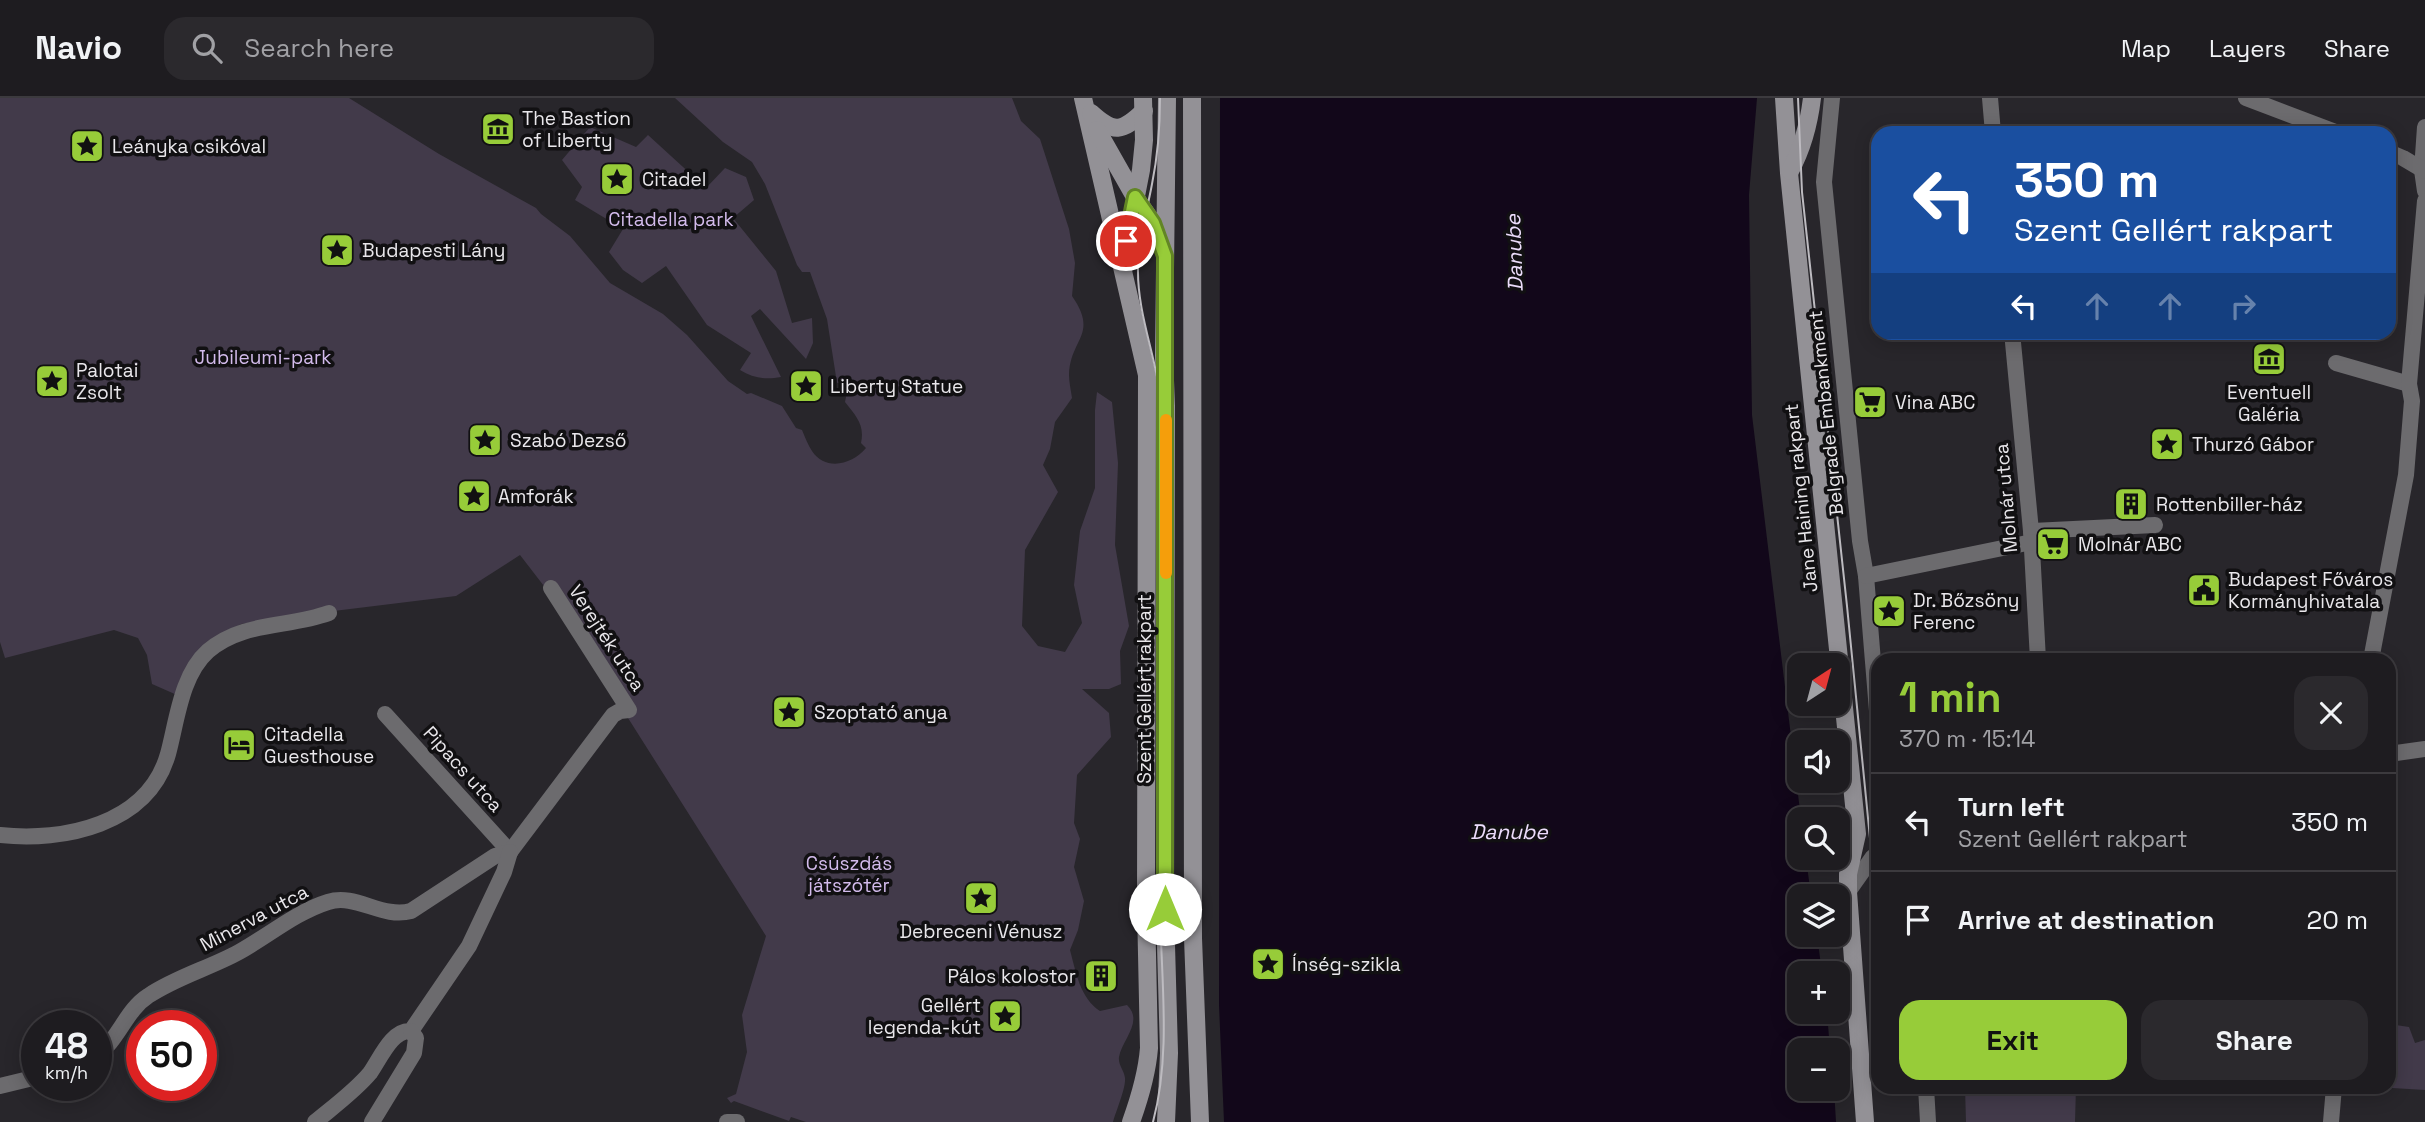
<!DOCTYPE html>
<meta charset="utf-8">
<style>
:root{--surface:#1e1c20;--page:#2b292d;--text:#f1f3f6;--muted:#a1a1a5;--line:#3c3a3e;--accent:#97cc39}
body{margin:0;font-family:"Space Grotesk",sans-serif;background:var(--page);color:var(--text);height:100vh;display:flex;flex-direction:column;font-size:26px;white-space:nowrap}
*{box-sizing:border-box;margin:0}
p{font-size:23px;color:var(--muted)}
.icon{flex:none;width:38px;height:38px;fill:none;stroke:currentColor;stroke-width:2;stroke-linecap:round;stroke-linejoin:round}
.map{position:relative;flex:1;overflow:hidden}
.sheet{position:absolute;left:1871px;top:555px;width:525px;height:441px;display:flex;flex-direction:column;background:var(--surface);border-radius:21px;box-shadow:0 4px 18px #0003,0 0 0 2px var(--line)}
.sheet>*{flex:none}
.banner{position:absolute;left:1871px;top:28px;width:525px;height:214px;border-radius:21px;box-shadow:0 4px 18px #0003,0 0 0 2px var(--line);background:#1a4fa0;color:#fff;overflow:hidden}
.needle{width:46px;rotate:36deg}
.controls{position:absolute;left:1787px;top:555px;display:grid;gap:14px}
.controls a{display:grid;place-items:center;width:63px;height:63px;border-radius:14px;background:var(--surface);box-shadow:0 4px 18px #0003,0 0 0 2px var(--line);font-size:35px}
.speed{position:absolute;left:21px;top:912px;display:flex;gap:14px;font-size:35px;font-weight:700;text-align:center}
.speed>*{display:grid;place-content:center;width:91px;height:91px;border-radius:50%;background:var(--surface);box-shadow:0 4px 18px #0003,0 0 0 2px var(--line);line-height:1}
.speed small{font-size:18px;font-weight:400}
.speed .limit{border:10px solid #d22;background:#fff;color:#111}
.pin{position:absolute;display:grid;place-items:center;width:60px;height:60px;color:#fff;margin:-30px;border:4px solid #fff;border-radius:50%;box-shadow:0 2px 7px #0007}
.me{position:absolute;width:77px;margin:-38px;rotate:0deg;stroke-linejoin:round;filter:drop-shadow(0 0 5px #0008)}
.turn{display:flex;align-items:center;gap:24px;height:147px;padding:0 28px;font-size:32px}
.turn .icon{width:91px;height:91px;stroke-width:2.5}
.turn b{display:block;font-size:49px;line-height:60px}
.lanes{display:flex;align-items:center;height:66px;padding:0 28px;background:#0003;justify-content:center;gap:35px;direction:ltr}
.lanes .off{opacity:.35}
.round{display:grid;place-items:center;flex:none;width:74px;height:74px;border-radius:21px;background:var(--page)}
.overview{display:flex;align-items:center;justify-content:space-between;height:119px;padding:0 28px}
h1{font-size:42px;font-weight:600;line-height:52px;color:var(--accent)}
.action{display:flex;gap:14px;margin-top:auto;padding:14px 28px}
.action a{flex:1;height:80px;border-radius:21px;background:var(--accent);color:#111;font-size:28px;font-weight:600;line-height:80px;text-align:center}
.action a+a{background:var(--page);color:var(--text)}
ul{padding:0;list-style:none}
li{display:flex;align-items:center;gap:21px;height:98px;padding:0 28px;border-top:2px solid var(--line)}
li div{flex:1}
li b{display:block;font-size:26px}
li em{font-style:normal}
header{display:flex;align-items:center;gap:42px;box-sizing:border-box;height:98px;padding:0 35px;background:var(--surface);border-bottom:2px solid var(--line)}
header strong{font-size:33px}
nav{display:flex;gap:38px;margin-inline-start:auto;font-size:24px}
.search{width:490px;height:63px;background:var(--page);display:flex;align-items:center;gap:18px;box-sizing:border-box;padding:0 24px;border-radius:21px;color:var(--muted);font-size:26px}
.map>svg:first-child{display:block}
.green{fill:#423a4a}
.water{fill:#12071a}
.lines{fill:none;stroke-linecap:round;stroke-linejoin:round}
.minor{stroke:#6c6b6e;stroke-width:16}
.secondary{stroke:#939196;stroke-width:18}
.tram{stroke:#bdbbc0;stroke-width:2}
.route-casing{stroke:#628525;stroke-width:18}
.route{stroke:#97cc39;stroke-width:12}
.slow{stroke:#f59e0b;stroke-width:12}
.labels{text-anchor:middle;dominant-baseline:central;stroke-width:7;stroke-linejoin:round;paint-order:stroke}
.poi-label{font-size:19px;fill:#e9e7eb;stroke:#111012;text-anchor:start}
.park-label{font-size:19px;fill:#d3bbec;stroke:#111012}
.street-label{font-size:19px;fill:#e9e7eb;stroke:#111012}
.water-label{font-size:21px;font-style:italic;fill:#ecddfb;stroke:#111012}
</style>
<header>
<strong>Navio</strong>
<div class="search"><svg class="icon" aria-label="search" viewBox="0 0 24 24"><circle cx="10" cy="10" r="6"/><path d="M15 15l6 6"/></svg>Search here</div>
<nav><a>Map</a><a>Layers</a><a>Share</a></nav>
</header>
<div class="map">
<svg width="2425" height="1024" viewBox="0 0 2425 1024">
<rect width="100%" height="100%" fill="#28262b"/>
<g class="green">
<path d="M 0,0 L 349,0 L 439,56 L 536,110 L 541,116 L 570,138 L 610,185 L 663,216 L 687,237 L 728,283 L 747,296 L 751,295 L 782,308 L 796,330 L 802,332 C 805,339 808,347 812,353 C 826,374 853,366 866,350 L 861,345 C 865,327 856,318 845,304 L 847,294 L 840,284 L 837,285 L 827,221 L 810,174 L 802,174 L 797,167 L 765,86 L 752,64 L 723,44 L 675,0 L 1012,0 L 1021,23 L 1040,41 L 1069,131 L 1075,165 L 1072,198 C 1099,237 1070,240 1069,277 C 1069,284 1071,293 1072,300 L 1055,324 L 1050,351 L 1043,367 L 1058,394 L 1025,452 L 1022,528 L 1038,548 L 1065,554 L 1082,525 L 1074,487 L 1080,433 L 1095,390 L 1095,312 L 1097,294 L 1112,304 L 1118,365 L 1115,447 L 1129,528 L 1120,553 L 1121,586 L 1109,591 L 1082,591 L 1109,615 L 1111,639 L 1077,677 L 1074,725 L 1080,741 L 1074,769 L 1084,803 L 1078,832 L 1070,852 C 1076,874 1080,900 1100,913 L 1127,907 C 1144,923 1122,942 1119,959 C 1118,967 1124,972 1125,980 C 1126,990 1116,1013 1113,1024 L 806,1024 L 791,1019 L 789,1023 L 734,1003 L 731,1005 L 727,1000 L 736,996 L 747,954 L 742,917 L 766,838 L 547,492 L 520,457 L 456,498 L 293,518 L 241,526 L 221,538 L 177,597 L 152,586 L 147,557 L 138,540 L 114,532 L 5,560 L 0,544 Z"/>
<path d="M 590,29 L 636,49 L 648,37 L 706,90 L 725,70 L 746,79 L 754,102 L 733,120 L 776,173 L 792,225 L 812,220 L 813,245 L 806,261 L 760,211 L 751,218 L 781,279 C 765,282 753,280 740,272 L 751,255 L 707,227 L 666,168 L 642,185 L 623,172 L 609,154 L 623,131 L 575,102 L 582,89 L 562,62 Z"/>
<path d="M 2389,926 L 2409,929 L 2415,945 L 2425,942 L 2425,992 L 2376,989 L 2389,989 Z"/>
<path d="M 1965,989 L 2076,989 L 2075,1024 L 1966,1024 Z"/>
</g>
<path class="water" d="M 1220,0 L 1757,0 L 1749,97 L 1752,317 L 1801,721 L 1799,721 L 1799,760 L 1806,760 L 1811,798 L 1799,798 L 1799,836 L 1817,837 L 1822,875 L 1799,875 L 1799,914 L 1827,914 L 1830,952 L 1799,952 L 1799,990 L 1834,991 L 1836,1024 L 1224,1024 L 1219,907 Z"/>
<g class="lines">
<g class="minor">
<path d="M 1832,0 L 1824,84 L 1860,443 L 1866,478 L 1878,625"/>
<path d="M 1990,0 L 1993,35"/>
<path d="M 2246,0 L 2338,35"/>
<path d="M 2425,29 L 2422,72 L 2425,93"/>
<path d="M 2389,54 L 2403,60 L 2425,73"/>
<path d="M 2012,234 L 2031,433 L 2038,562"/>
<path d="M 2336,265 L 2409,286"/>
<path d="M 2031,433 L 2155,427"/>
<path d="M 1866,478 L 2032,444"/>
<path d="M 2371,562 L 2406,377 L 2412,303 L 2409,286 L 2425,103"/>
<path d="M 385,616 L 510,754"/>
<path d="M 2389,656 L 2425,651"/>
<path d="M 0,737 C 63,744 148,727 168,656 C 177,623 181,577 208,553 C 243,523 288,530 329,515"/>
<path d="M 1848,794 L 1872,760 L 1878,755"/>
<path d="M 96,958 C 118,943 126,912 148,898 C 176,879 210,870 239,854 C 268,838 296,814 328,804 C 356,795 382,821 411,813 L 495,758 L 510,754 L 613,617 L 620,613 L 629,612 L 551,490"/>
<path d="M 0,988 L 37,979"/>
<path d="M 1926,989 L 1928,1024"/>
<path d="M 315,1024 C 333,1009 355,993 370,975 C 380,961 392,931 411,933 L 469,848 L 504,774 L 510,754"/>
<path d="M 372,1024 L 414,955 L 416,940 L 411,933"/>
<path d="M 727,1024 L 737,1024"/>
<path d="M 2331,1024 L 2334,989"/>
</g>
<g class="secondary">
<path d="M 1083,0 L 1147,277 L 1146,809 L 1149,950 C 1147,976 1140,999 1131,1024"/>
<path d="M 1192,0 L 1193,840 L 1200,1024"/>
<path d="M 1784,0 L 1789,75 L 1857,736 L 1848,776 L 1848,794 L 1865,1024"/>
<path d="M 1091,15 C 1114,36 1122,34 1144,13"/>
<path d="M 1097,32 L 1135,99 L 1153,125 L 1161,145"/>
<path d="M 1790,73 C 1802,51 1809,25 1812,0"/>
<path d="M 1124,160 L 1141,72 L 1144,42 L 1143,0"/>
<path d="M 1166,1024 L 1169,955 L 1165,811 L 1166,308 L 1164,257 L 1167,0"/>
</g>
<g class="tram">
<path d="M 1798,0 L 1802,94 L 1847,508 L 1878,821"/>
<path d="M 1153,1024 C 1173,949 1159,869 1160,791 C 1160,629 1163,466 1161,303 C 1156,258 1137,215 1138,170 C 1138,141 1147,114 1152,86 C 1158,57 1160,29 1160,0"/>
</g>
</g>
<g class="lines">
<g class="route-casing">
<path id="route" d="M 1126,143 L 1135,99 L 1153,125 L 1165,158 L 1165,811"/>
</g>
<use href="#route" class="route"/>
<path class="slow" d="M 1166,475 L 1166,322"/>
</g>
<defs>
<g id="museum-square" transform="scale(1.75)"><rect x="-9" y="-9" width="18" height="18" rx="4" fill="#97cc39" stroke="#111012"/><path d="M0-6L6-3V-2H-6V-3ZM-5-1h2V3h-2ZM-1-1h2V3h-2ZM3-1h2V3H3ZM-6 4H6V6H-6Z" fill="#111"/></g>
<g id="sight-square" transform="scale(1.75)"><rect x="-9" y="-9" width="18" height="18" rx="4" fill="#97cc39" stroke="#111012"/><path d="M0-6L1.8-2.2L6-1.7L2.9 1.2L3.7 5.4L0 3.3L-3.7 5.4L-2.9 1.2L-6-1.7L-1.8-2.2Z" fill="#111"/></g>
<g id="supermarket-square" transform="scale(1.75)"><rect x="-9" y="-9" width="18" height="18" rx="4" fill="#97cc39" stroke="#111012"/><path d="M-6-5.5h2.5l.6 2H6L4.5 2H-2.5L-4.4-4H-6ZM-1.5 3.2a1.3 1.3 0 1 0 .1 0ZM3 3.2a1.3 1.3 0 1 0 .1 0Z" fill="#111"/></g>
<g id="building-square" transform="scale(1.75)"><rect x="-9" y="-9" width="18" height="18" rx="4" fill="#97cc39" stroke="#111012"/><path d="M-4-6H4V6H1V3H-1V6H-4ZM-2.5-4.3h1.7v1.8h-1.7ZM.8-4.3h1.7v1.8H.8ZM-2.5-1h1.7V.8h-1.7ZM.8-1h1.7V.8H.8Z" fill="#111"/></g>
<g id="civic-square" transform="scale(1.75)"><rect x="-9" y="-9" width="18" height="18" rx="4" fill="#97cc39" stroke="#111012"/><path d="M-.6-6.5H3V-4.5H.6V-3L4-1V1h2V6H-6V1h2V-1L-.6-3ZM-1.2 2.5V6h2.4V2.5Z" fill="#111"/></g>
<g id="hotel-square" transform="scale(1.75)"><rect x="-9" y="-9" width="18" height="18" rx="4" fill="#97cc39" stroke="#111012"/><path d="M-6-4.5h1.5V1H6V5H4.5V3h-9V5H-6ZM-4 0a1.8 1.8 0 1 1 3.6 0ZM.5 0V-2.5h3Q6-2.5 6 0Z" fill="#111"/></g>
</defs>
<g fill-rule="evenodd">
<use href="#museum-square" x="498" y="31"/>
<use href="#sight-square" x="87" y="48"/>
<use href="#sight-square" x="617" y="81"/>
<use href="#sight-square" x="337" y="152"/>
<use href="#museum-square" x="2269" y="261"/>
<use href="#sight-square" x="52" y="283"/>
<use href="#sight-square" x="806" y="288"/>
<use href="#supermarket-square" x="1870" y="304"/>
<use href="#sight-square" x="485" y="342"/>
<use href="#sight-square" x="2167" y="346"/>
<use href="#sight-square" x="474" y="398"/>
<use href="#building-square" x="2131" y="406"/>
<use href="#supermarket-square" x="2053" y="446"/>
<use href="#civic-square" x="2204" y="492"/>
<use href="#sight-square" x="1889" y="513"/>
<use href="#sight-square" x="789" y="614"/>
<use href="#hotel-square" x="239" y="647"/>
<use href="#sight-square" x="981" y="800"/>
<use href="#sight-square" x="1268" y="866"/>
<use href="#building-square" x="1101" y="878"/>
<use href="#sight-square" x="1005" y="918"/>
</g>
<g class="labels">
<g class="poi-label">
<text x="522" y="20">The Bastion<tspan x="522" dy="22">of Liberty</tspan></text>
<text x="112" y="48">Leányka csikóval</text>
<text x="642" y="81">Citadel</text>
<text x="362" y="152">Budapesti Lány</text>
<text x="76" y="272">Palotai<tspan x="76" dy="22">Zsolt</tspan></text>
<text x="830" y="288">Liberty Statue</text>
<text x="2269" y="294" text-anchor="middle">Eventuell<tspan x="2269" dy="22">Galéria</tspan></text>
<text x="1895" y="304">Vina ABC</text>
<text x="510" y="342">Szabó Dezső</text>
<text x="2192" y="346">Thurzó Gábor</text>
<text x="498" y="398">Amforák</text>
<text x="2156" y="406">Rottenbiller-ház</text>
<text x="2078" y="446">Molnár ABC</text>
<text x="2228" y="481">Budapest Főváros<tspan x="2228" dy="22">Kormányhivatala</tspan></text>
<text x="1913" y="502">Dr. Bőzsöny<tspan x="1913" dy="22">Ferenc</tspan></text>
<text x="814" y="614">Szoptató anya</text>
<text x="264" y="636">Citadella<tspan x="264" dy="22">Guesthouse</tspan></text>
<text x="981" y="833" text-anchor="middle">Debreceni Vénusz</text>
<text x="1292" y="866">Ínség-szikla</text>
<text x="1076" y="878" text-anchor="end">Pálos kolostor</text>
<text x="981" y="907" text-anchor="end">Gellért<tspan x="981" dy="22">legenda-kút</tspan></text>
</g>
<g class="park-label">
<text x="671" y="121">Citadella park</text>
<text x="263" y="259">Jubileumi-park</text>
<text x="849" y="765">Csúszdás<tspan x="849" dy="22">játszótér</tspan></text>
</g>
<g class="street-label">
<text transform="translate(1826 315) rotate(-96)">Belgrade Embankment</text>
<text transform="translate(1801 400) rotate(-96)">Jane Haining rakpart</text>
<text transform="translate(2006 400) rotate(-95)">Molnár utca</text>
<text transform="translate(607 540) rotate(57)">Verejték utca</text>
<text transform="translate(1144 591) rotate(-90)">Szent Gellért rakpart</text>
<text transform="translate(463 671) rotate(48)">Pipacs utca</text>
<text transform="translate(254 820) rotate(-28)">Minerva utca</text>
</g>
<g class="water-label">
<text transform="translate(1514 155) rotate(-92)">Danube</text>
<text x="1509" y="733">Danube</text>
</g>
</g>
</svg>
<div class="controls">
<a><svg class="needle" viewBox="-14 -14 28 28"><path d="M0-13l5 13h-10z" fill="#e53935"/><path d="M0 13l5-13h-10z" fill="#a1a1a5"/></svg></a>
<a><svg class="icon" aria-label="sound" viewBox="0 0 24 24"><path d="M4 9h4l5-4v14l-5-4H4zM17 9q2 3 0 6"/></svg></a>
<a><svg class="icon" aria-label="search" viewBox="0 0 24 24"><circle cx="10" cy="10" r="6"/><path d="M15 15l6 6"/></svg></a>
<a><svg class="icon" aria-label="layers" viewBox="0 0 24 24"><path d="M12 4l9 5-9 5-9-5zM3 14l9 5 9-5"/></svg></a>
<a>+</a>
<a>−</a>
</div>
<div class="speed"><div>48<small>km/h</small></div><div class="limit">50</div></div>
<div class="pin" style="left:1126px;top:143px;background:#d93025"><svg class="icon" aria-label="arrive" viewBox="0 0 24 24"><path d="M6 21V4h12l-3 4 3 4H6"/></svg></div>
<svg class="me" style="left:1165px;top:811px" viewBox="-20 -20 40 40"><circle r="19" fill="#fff"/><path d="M0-13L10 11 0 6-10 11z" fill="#97cc39"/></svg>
<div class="banner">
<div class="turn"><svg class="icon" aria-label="left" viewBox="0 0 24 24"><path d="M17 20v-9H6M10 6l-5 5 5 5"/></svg><div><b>350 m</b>Szent Gellért rakpart</div></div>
<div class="lanes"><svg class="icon" aria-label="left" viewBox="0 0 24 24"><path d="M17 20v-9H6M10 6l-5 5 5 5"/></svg><svg class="icon off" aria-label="ahead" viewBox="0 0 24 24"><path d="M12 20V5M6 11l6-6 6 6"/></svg><svg class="icon off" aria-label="ahead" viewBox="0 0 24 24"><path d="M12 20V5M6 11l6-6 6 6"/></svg><svg class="icon off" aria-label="right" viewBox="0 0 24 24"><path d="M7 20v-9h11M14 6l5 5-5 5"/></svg></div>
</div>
<section class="sheet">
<div class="overview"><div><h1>1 min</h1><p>370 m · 15:14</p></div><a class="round"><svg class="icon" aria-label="close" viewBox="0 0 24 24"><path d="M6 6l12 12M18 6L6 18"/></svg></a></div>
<ul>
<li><svg class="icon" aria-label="left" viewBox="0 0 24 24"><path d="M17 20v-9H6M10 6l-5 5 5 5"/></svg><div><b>Turn left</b><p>Szent Gellért rakpart</p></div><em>350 m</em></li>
<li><svg class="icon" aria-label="arrive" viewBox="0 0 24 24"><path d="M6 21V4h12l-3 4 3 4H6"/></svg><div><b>Arrive at destination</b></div><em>20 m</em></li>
</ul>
<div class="action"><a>Exit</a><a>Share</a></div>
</section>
</div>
